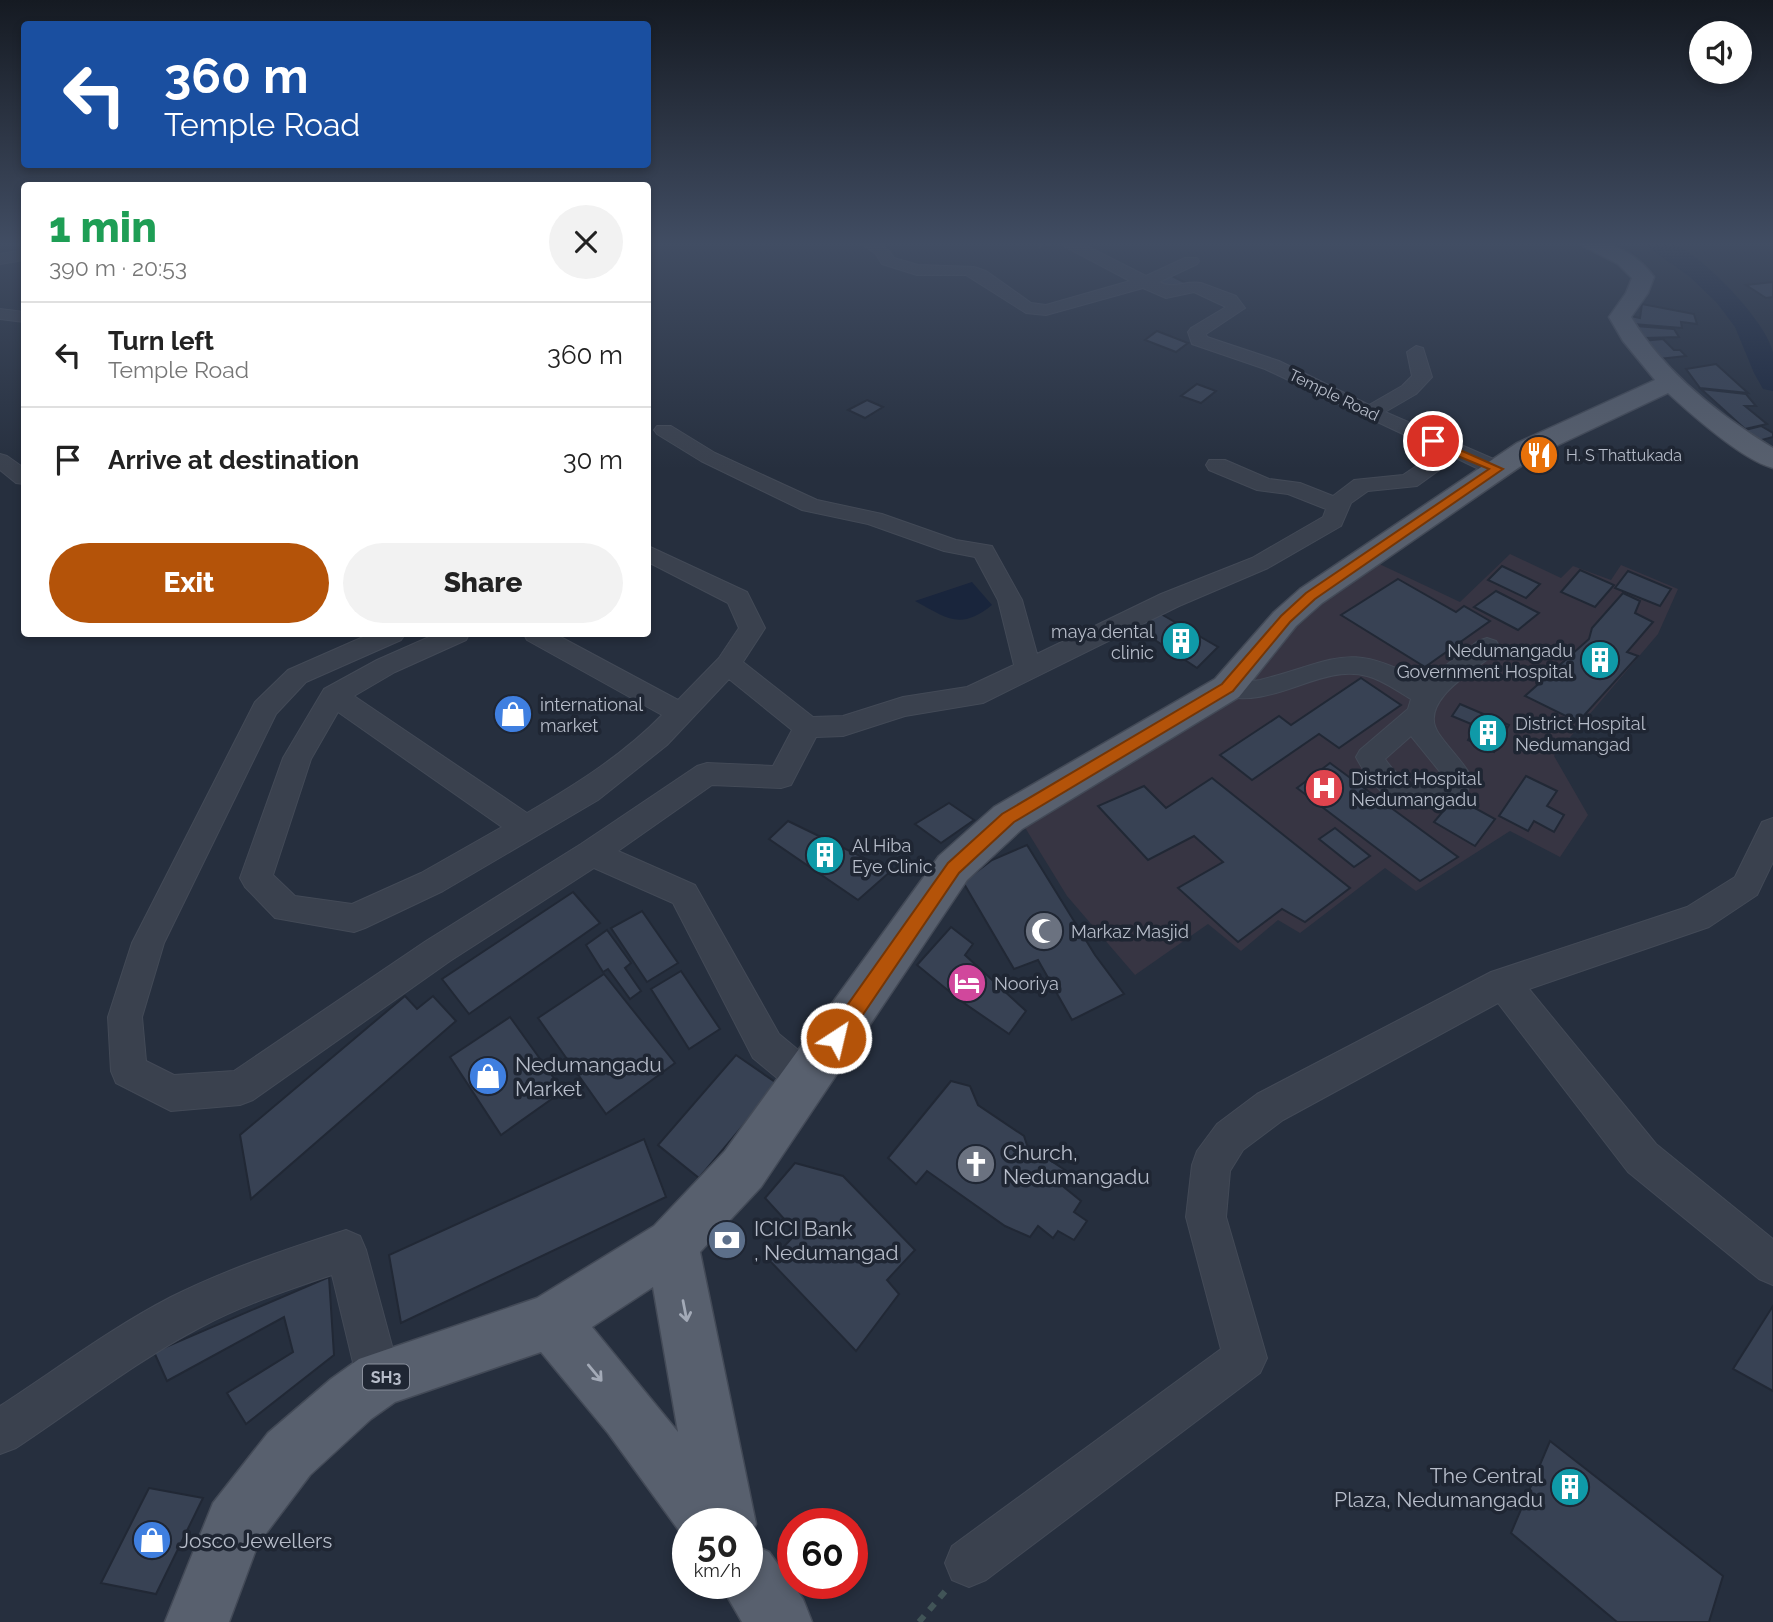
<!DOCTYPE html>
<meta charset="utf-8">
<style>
:root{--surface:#fff;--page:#f2f2f2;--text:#222;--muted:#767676;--line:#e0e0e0;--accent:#b45309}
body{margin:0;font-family:Raleway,sans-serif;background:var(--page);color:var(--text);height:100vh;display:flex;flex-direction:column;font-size:26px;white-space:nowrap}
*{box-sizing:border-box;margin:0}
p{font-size:23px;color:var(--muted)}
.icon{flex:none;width:38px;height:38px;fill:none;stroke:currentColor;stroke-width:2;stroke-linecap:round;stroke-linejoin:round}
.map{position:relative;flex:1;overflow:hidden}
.drawer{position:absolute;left:21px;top:182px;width:630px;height:455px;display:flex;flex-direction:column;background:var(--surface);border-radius:7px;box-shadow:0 4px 10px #0003}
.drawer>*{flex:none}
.banner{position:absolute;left:21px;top:21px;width:630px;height:147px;border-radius:7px;box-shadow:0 4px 10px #0003;background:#1a4fa0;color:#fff;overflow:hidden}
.buttons{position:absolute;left:1689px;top:21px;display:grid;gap:14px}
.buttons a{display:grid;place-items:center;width:63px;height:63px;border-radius:50%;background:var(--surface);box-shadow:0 4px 10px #0003;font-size:35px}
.speed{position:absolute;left:672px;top:1508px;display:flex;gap:14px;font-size:35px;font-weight:700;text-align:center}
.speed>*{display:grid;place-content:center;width:91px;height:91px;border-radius:50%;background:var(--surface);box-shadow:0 4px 10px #0003;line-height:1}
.speed small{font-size:18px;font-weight:400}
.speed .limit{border:10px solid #d22;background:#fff;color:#111}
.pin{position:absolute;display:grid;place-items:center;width:60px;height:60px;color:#fff;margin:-30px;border:4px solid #fff;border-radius:50%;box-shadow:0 2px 7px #0007}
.me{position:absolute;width:77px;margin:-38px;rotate:35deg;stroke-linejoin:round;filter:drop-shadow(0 0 5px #0008)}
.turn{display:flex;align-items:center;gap:24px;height:147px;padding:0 28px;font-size:32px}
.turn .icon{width:91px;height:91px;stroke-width:2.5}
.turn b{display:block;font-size:49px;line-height:60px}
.round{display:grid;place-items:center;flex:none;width:74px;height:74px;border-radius:37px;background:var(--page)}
.overview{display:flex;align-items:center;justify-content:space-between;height:119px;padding:0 28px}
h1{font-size:42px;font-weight:800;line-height:52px;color:#1e9e55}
.cta{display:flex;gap:14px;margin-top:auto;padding:14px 28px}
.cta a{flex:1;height:80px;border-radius:42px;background:var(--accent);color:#fff;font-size:28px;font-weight:800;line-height:80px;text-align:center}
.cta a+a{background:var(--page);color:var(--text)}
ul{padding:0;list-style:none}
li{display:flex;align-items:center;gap:21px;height:105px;padding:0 28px;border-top:2px solid var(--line)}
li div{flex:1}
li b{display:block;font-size:26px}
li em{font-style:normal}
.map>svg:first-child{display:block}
.medical{fill:#373543}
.water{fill:#19253c}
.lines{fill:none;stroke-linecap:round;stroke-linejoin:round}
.river{fill:#19253c;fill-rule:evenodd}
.building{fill:#384254;stroke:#212835;stroke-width:2}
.minor-casing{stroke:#434a57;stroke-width:2}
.major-casing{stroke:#434a57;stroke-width:3}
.path{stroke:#415457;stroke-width:6;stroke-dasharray:8 8;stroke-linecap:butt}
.minor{fill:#3a414e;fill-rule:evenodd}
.major{fill:#58606e;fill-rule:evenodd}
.oneway{stroke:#a3aab7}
.route{fill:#b45309;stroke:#753606;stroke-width:2}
.labels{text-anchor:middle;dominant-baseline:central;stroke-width:7;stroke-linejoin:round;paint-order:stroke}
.far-street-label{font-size:16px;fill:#b6bcc9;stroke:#1f2633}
.far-poi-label{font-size:16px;fill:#b6bcc9;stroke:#1f2633;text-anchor:start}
.shield{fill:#1f2633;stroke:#898f9c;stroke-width:2}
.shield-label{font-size:16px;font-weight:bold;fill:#b6bcc9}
.poi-label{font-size:18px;fill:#b6bcc9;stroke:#1f2633;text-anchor:start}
.near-poi-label{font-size:21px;fill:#b6bcc9;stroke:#1f2633;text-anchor:start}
</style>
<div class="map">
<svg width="1773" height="1622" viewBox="0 0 1773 1622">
<rect width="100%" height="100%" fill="#262f3e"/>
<path class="medical" d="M 1510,554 L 1561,578 L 1573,566 L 1611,580 L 1621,565 L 1678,589 L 1658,634 L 1554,756 L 1588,815 L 1560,857 L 1510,831 L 1416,891 L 1385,868 L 1300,933 L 1278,920 L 1241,951 L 1208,924 L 1135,975 L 1067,896 L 1021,821 L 1120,760 L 1294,620 L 1373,561 L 1460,602 Z"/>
<path class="water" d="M 972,582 L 992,605 C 960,631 947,618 915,601 Z"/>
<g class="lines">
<path class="river" d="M 1641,242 C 1649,242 1660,240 1668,242 C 1698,249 1768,323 1773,353 C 1773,365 1773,379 1773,391 L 1763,389 L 1754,373 L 1735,327 L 1717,303 L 1690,277 Z"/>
</g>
<g class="building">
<path d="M 1038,242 L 1050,242 L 1055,245 L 1039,249 L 1030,244 Z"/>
<path d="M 1168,274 L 1188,284 L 1173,291 L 1153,281 Z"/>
<path d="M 1773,282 L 1773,297 L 1766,298 L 1746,285 Z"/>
<path d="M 1642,304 L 1694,314 L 1697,324 L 1681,322 L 1682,328 L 1633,324 L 1631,316 L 1640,318 Z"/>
<path d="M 1635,326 L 1674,329 L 1679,337 L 1644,338 Z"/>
<path d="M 1157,331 L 1188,343 L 1176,352 L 1145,340 Z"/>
<path d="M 1663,339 L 1674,350 L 1680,350 L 1686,356 L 1659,359 L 1642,341 Z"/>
<path d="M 1716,364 L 1748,393 L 1700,388 L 1686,369 Z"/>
<path d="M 1197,384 L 1216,391 L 1201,403 L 1181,396 Z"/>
<path d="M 1701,389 L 1746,394 L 1756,406 L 1745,406 L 1767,424 L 1745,429 Z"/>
<path d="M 867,400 L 883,407 L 865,418 L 848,410 Z"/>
<path d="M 1761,426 L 1773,433 L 1773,437 L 1758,441 L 1741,431 Z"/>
<path d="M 1502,566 L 1540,584 L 1526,598 L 1488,580 Z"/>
<path d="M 1580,570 L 1614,585 L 1595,607 L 1561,592 Z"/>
<path d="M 1628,571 L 1671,589 L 1660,606 L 1615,588 Z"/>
<path d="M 1398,579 L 1456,612 L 1464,606 L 1490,621 L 1425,667 L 1341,615 Z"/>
<path d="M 1496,591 L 1539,613 L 1518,630 L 1474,607 Z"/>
<path d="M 1623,593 L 1640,601 L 1635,613 L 1653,622 L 1627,652 L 1638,656 L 1578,722 L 1525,696 L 1589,639 L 1592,628 Z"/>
<path d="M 1154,610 L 1218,647 L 1197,668 L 1146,634 Z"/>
<path d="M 1361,678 L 1401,705 L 1339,748 L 1319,734 L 1252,780 L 1220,755 L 1279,716 L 1291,725 Z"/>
<path d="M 1460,704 L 1509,725 L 1494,752 L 1468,740 L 1476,726 L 1452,716 Z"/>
<path d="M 1330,763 L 1458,857 L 1420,881 L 1297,788 Z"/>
<path d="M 1526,776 L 1557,791 L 1547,806 L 1564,815 L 1554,832 L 1534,821 L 1528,831 L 1499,816 Z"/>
<path d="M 1212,778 L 1350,888 L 1305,922 L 1282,909 L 1238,942 L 1178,888 L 1223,862 L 1194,836 L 1148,860 L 1098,806 L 1144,786 L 1166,808 Z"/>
<path d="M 1455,797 L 1495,819 L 1475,846 L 1434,822 Z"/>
<path d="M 949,803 L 974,820 L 941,843 L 915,824 Z"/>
<path d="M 788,821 L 891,871 L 858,900 L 769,839 Z"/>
<path d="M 1335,828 L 1370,856 L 1354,867 L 1319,839 Z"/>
<path d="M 1027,845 L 1095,955 L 1124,994 L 1072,1020 L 1038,960 L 1014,969 L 963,882 L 992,860 Z"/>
<path d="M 573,892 L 600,923 L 469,1014 L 442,979 Z"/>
<path d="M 642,911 L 678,963 L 647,982 L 611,928 Z"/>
<path d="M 951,927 L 973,944 L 965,955 L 1026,1011 L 1009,1034 L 961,1001 L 917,965 Z"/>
<path d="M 607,930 L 631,963 L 625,968 L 641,991 L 630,999 L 608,969 L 603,972 L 586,945 Z"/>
<path d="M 681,971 L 720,1029 L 689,1049 L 651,989 Z"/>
<path d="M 604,974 L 675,1063 L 606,1114 L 538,1018 Z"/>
<path d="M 405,996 L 417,1009 L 433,996 L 456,1021 L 251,1199 L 240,1135 Z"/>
<path d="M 510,1017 L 563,1091 L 501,1135 L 450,1057 Z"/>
<path d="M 736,1055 L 778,1084 L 699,1178 L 658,1145 Z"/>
<path d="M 951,1081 L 970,1086 L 978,1105 L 1024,1136 L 1027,1145 L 1068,1172 L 1059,1183 L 1081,1201 L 1074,1212 L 1087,1221 L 1074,1240 L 1058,1231 L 1053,1238 L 1038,1226 L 1030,1237 L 1005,1226 L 927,1171 L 916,1184 L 888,1158 Z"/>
<path d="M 644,1139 L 666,1197 L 401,1323 L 389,1255 Z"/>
<path d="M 795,1163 L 843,1176 L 915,1250 L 887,1280 L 899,1294 L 856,1351 L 770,1261 L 797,1233 L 765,1198 Z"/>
<path d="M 329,1277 L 334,1355 L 246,1424 L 227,1393 L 293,1352 L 284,1317 L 167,1381 L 154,1352 Z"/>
<path d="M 1773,1306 L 1773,1391 L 1733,1369 Z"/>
<path d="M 1550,1441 L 1723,1576 L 1709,1622 L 1617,1622 L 1511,1533 Z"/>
<path d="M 149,1488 L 203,1498 L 156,1594 L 101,1583 Z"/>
</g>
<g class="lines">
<g class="minor-casing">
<g id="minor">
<path d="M 859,242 C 876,241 885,243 894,258 L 918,265 L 974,267 L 986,271 L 1031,303 L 1046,305 L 1130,281 L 1062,245 L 1060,242 L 1079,242 L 1146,276 L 1185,258 L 1197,258 L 1199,261 L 1197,264 L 1159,282 C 1174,290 1185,280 1201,283 L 1236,296 L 1245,308 L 1206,334 L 1207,337 L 1279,361 L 1369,405 L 1402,386 L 1412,376 L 1407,352 L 1416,346 L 1423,348 L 1432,377 L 1416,394 L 1385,412 L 1505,464 L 1508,469 L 1505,474 L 1489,474 L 1456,458 L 1417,486 L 1368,491 L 1351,503 L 1341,526 L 1268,568 L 1179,606 L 983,703 L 905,716 L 843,736 L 816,737 L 791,785 L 781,788 L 712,785 L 618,851 L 695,885 L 779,1034 L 820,1068 L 825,1080 L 820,1092 L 807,1097 L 794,1092 L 753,1058 L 673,903 L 594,868 L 450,961 L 253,1100 L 240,1105 L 171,1111 L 116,1083 L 111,1071 L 108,1017 L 132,943 L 255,702 L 288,670 L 370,634 L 405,634 L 401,640 L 306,682 L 276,714 L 164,943 L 142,1017 L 146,1061 L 174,1075 L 234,1071 L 426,941 L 581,844 L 697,766 L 707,763 L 773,766 L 792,730 L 729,679 L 667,745 L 598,800 L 443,891 L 365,928 L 354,932 L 275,918 L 245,887 L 240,878 L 283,758 L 324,689 L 377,660 L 436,634 L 469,634 L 466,640 L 395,672 L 354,696 L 527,813 C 575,785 623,755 662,715 L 527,640 L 524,634 L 555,634 L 678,700 L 719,658 L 739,628 L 728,603 L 648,562 L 648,546 L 747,592 L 765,628 L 743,662 L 813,717 L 843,716 L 903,697 L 967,687 L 1014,665 L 998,600 L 975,557 L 944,551 L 868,524 L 802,510 L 701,461 L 657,434 L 654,430 L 657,426 L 671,426 L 715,453 L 817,500 L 882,514 L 956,540 L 992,546 L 1022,600 L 1037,654 L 1161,594 L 1252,558 L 1323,517 L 1326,509 L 1288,494 L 1257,490 L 1209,470 L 1206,465 L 1209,460 L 1225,460 L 1269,479 L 1300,483 L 1333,496 L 1354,480 L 1403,475 L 1439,451 L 1265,369 L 1192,344 L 1188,332 L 1191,328 L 1226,307 L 1194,292 L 1166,298 L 1143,288 L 1046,315 L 1026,313 L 966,275 L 917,275 L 882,264 L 876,254 ZM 338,712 L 502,827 L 421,873 L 352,904 L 295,896 L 273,875 L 311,759 Z"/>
<path d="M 24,250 L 24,260 L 0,264 L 0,254 Z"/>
<path d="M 0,309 L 24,312 L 24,322 L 0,319 Z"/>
<path d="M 0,454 L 7,456 L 24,468 L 24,484 L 16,483 L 0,470 Z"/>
<path d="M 1487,638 L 1496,641 L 1500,647 L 1496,653 C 1475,670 1416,702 1439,734 C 1450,750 1463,761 1472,778 L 1465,798 C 1416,820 1380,804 1356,757 L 1360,750 L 1408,709 L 1411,699 C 1397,691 1383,680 1367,676 C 1319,663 1275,711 1218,695 L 1214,688 L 1218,681 C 1232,677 1246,683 1260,680 C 1336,661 1347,639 1424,682 L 1478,641 ZM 1411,736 L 1441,773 L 1442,783 C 1418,791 1398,779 1385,759 Z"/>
<path d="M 1773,818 L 1773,862 L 1757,895 L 1709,927 L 1529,989 L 1656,1144 L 1773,1239 L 1773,1285 L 1759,1279 L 1628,1172 L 1498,1003 L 1283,1120 L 1243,1150 L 1230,1171 L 1226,1217 L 1267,1358 L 1260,1373 L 986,1580 L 969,1587 L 952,1580 L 945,1563 L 952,1546 L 1221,1349 L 1186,1217 L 1192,1165 L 1197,1151 L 1217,1124 L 1257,1094 L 1491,972 L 1687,907 L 1735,877 L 1762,822 Z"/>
<path d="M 346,1230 L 360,1236 L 366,1250 L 401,1379 L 394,1394 L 379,1401 L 364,1394 L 357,1379 L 332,1275 C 287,1290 243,1305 201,1327 C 136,1361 78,1407 16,1448 L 0,1454 L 0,1406 C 57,1369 111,1328 171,1297 C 227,1269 287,1249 346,1230 Z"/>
</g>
</g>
<g class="major-casing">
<path id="major" d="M 1580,242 C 1609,240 1636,252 1654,277 L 1648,293 L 1631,317 C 1664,372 1719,415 1773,448 L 1773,468 C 1742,460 1692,415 1668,393 L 1537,455 L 1322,603 L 1296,626 L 1239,697 L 1022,829 L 967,880 L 761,1187 L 700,1252 L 756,1524 L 748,1543 L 769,1552 L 803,1599 L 812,1622 L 742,1622 L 720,1584 L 747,1584 L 747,1524 L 688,1524 L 688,1543 L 608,1433 L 541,1352 L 395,1402 L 371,1419 L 310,1475 L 258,1544 L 229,1622 L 165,1622 L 213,1503 L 268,1433 L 331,1379 L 359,1359 L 537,1298 L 654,1226 L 725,1151 L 939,856 L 994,807 L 1215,679 L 1274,612 L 1300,589 L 1517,443 L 1655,380 L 1623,341 L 1609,317 L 1626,293 L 1632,278 L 1618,264 L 1583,246 ZM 653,1287 L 678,1432 L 592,1327 Z"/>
</g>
<path class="path" d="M 919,1622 L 948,1588"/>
<use href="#minor" class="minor"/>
<use href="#major" class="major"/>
</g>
<defs><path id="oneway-shaft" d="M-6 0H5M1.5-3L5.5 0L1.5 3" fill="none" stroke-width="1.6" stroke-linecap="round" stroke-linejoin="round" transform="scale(1.75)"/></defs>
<g class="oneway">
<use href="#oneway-shaft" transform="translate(685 1311) rotate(79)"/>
<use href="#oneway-shaft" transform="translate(595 1373) rotate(50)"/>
</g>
<linearGradient id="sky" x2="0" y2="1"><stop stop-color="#151a22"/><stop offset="0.52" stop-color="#414d63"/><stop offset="1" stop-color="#414d63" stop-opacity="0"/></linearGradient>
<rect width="1773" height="469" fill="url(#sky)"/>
<path class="route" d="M 1433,438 L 1503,469 L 1315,599 L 1290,622 L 1233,691 L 1014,822 L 959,873 L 843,1044 L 836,1046 L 829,1044 L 827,1038 L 829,1031 L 948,863 L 1002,814 L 1222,684 L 1281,616 L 1306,593 L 1489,469 L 1429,444 L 1429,439 Z"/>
<defs>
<g id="restaurant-disc" transform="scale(2.0125)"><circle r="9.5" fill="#e8710a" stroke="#1f2633"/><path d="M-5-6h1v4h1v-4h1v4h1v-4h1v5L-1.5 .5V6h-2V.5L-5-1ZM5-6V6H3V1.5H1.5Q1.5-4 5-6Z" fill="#fff"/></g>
<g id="building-disc" transform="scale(2.0125)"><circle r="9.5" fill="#0f9aa8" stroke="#1f2633"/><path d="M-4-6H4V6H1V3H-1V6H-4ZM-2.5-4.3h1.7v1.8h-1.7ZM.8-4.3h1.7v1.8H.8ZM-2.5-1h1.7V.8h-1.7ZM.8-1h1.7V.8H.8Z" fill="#fff"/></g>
<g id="shop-disc" transform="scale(2.0125)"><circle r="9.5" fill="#3f7fe0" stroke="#1f2633"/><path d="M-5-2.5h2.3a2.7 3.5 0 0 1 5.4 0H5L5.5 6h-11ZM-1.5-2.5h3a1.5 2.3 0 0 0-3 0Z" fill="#fff"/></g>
<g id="hospital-disc" transform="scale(2.0125)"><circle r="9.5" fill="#e0444e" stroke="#1f2633"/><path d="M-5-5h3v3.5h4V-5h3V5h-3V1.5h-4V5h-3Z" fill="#fff"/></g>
<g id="mosque-disc" transform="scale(2.0125)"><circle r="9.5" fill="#6b7280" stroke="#1f2633"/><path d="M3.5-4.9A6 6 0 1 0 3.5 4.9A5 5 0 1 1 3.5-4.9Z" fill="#fff"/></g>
<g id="hotel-disc" transform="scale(2.0125)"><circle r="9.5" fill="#d1479c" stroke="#1f2633"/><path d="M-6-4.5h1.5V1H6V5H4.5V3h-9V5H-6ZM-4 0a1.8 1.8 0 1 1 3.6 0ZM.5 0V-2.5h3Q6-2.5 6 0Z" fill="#fff"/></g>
<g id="church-disc" transform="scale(2.0125)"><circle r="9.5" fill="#6b7280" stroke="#1f2633"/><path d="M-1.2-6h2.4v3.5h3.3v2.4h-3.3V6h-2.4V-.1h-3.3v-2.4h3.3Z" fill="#fff"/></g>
<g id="bank-disc" transform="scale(2.0125)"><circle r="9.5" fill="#5c6f8a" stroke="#1f2633"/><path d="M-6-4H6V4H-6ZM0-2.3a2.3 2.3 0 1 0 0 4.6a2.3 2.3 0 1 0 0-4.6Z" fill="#fff"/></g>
</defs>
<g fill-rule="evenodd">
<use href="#restaurant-disc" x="1539" y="455"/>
<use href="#building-disc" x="1181" y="641"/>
<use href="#building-disc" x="1600" y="660"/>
<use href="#shop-disc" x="513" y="714"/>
<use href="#building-disc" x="1488" y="733"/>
<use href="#hospital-disc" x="1324" y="788"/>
<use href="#building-disc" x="825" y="855"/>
<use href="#mosque-disc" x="1044" y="931"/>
<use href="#hotel-disc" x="967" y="983"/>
<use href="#shop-disc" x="488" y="1076"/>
<use href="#church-disc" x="976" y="1164"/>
<use href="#bank-disc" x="727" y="1240"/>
<use href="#building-disc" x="1570" y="1487"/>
<use href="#shop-disc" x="152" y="1540"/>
</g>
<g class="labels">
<g class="far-street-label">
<text transform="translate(1334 395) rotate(26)">Temple Road</text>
</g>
<g class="far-poi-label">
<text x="1566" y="455">H. S Thattukada</text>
</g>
<rect class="shield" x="363" y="1364.5" width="46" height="25" rx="5"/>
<g class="shield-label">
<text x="386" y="1377">SH3</text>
</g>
<g class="poi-label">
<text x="1154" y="631" text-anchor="end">maya dental<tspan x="1154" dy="21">clinic</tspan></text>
<text x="1573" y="650" text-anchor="end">Nedumangadu<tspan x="1573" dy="21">Government Hospital</tspan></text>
<text x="540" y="704">international<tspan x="540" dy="21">market</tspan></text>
<text x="1515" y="723">District Hospital<tspan x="1515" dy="21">Nedumangad</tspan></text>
<text x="1351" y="778">District Hospital<tspan x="1351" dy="21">Nedumangadu</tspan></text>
<text x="852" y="845">Al Hiba<tspan x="852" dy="21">Eye Clinic</tspan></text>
<text x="1071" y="931">Markaz Masjid</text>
<text x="994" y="983">Nooriya</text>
</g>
<g class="near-poi-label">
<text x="515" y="1064">Nedumangadu<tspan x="515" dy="24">Market</tspan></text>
<text x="1003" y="1152">Church,<tspan x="1003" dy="24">Nedumangadu</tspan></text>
<text x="754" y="1228">ICICI Bank<tspan x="754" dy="24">, Nedumangad</tspan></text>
<text x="1543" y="1475" text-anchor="end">The Central<tspan x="1543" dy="24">Plaza, Nedumangadu</tspan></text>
<text x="179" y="1540">Josco Jewellers</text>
</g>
</g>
</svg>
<div class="buttons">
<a><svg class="icon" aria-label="sound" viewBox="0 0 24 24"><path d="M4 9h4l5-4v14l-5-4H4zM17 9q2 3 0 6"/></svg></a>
</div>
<div class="speed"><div>50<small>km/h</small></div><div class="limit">60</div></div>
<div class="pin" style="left:1433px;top:441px;background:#d93025"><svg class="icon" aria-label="arrive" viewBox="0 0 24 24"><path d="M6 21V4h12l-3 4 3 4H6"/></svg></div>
<svg class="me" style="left:836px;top:1038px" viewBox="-20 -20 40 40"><circle r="17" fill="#b45309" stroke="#fff" stroke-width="3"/><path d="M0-11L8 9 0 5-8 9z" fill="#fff"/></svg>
<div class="banner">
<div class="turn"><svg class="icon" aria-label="left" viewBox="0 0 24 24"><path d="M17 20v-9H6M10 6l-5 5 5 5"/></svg><div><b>360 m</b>Temple Road</div></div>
</div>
<section class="drawer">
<div class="overview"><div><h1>1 min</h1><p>390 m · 20:53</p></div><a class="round"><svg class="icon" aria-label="close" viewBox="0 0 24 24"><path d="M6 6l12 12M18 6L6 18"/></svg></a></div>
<ul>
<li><svg class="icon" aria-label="left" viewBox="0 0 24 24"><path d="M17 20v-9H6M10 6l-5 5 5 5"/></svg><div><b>Turn left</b><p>Temple Road</p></div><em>360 m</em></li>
<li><svg class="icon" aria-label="arrive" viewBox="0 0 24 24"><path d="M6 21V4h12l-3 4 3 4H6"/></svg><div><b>Arrive at destination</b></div><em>30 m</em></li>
</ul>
<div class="cta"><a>Exit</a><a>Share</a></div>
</section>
</div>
